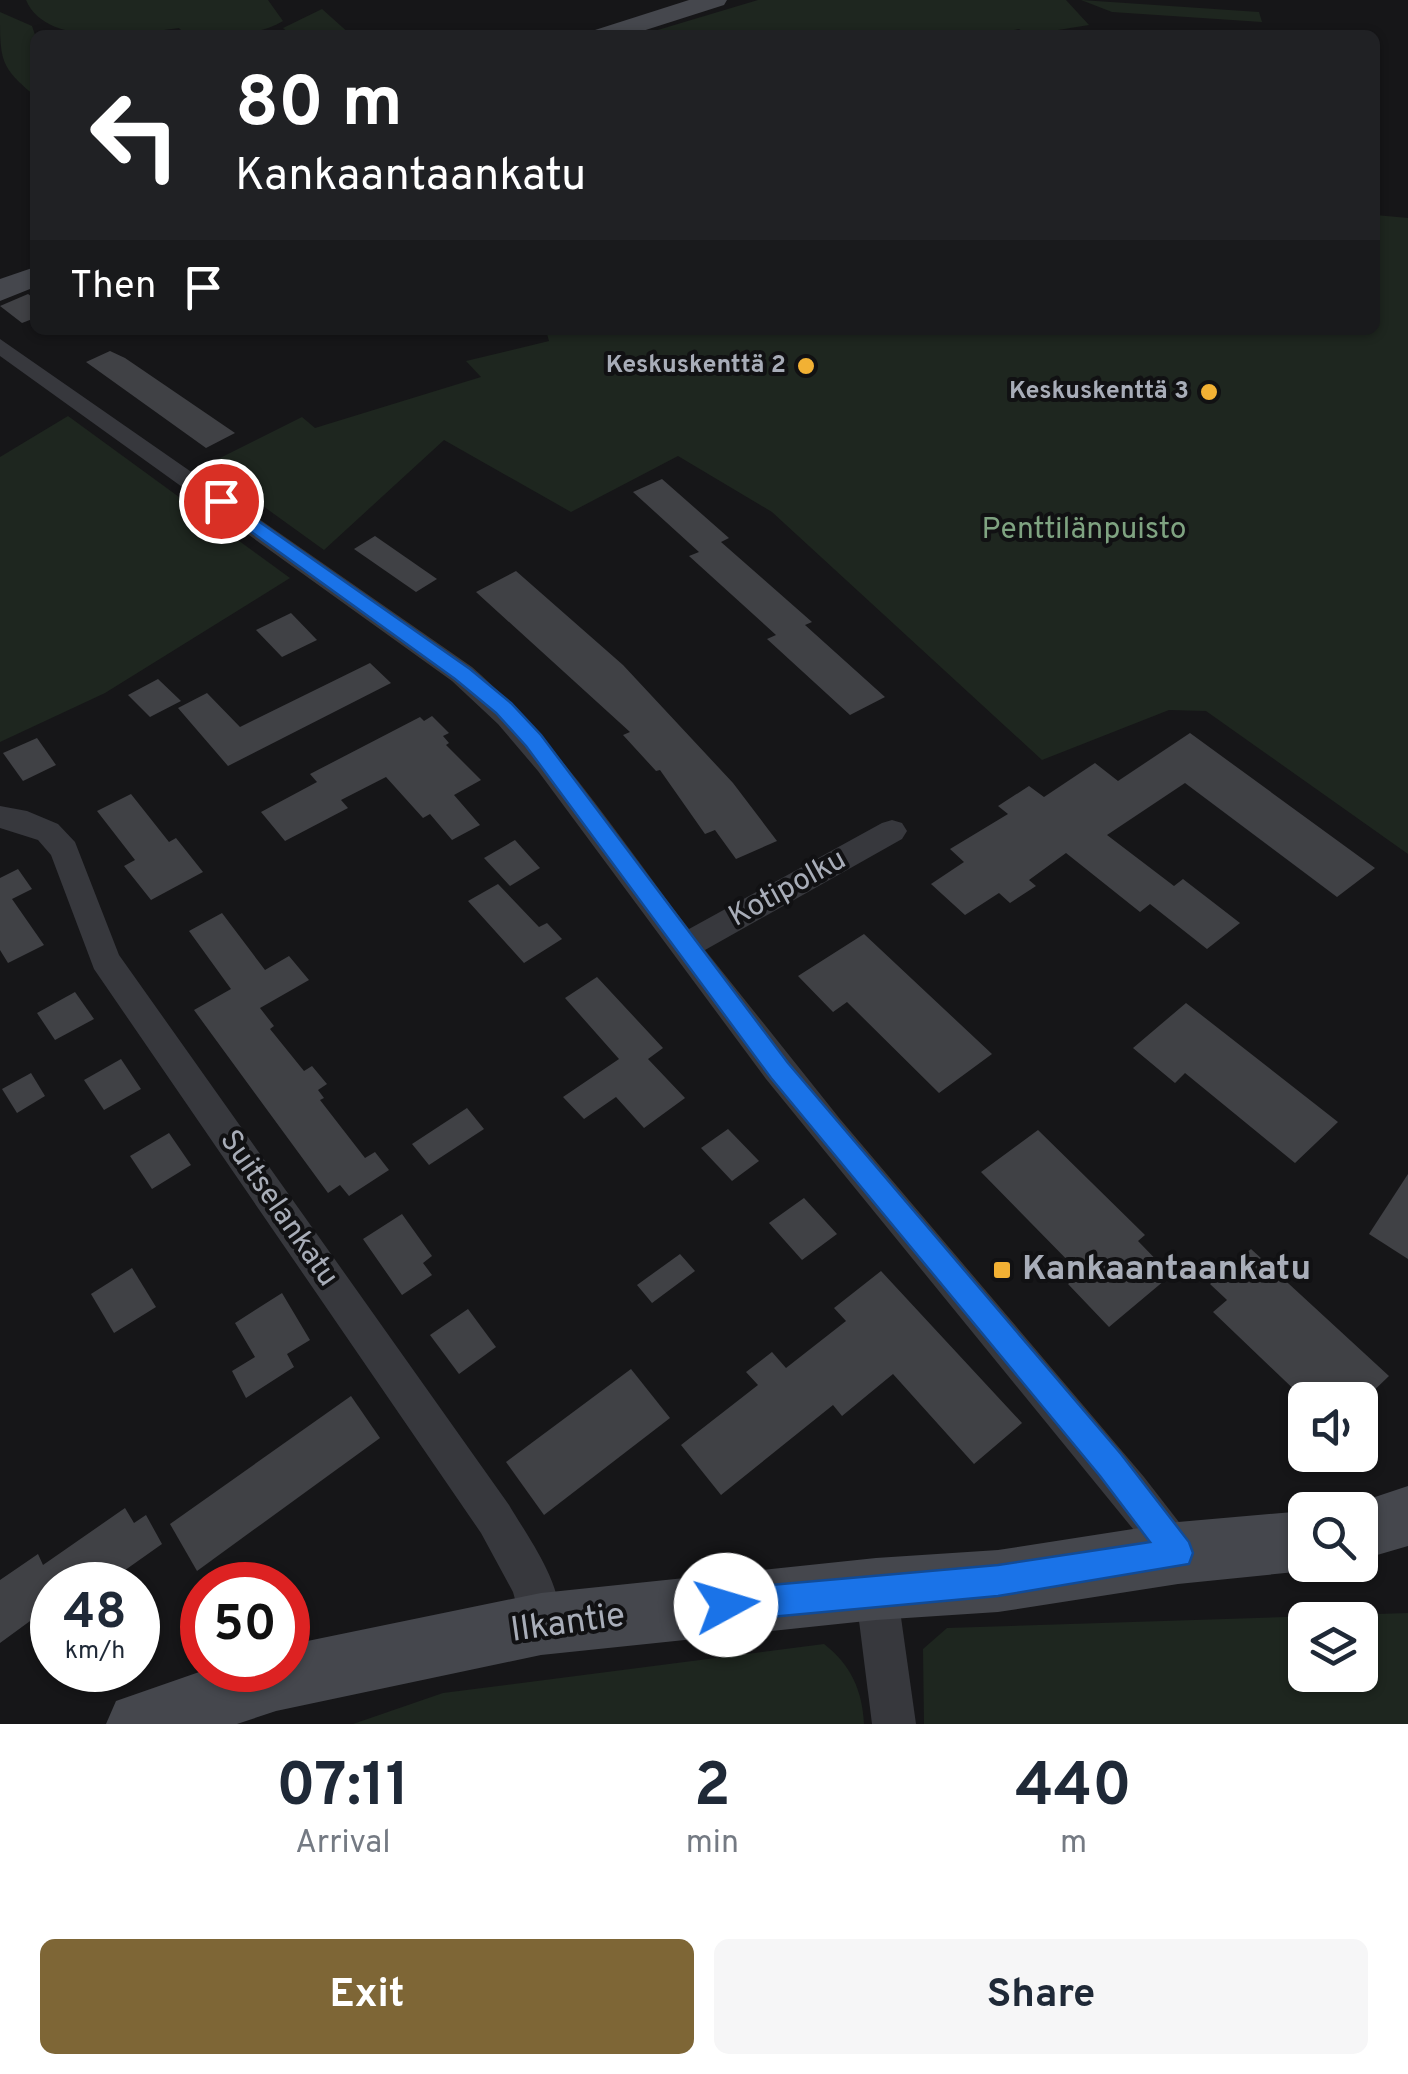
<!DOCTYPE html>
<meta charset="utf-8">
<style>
:root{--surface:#fff;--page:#f6f6f7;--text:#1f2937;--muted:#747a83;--accent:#7e6636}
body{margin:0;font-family:Overpass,sans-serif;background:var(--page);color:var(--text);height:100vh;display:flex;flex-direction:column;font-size:38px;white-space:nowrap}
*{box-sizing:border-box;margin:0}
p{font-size:32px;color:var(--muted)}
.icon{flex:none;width:55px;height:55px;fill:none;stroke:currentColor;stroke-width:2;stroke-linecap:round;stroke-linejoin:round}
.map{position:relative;height:1724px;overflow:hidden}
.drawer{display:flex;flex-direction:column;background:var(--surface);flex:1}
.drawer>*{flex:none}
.guide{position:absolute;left:30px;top:30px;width:1350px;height:305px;border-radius:15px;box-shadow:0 2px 8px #0004;background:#202124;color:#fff;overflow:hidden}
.controls{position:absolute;left:1288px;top:1382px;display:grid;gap:20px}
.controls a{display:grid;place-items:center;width:90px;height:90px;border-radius:15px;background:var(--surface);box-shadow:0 2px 8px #0004;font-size:50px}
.speed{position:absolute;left:30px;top:1562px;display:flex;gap:20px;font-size:50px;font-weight:700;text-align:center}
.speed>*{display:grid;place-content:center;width:130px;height:130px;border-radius:50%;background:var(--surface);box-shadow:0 2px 8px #0004;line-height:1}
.speed small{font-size:25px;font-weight:400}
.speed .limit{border:15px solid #d22;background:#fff;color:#111}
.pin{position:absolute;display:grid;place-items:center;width:85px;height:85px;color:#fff;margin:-42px;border:5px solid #fff;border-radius:50%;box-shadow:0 2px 10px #0007}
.me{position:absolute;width:110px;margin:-55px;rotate:84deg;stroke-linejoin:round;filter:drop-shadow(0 0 8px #0008)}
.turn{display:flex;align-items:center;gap:35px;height:210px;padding:0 40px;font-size:45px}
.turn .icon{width:130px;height:130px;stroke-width:2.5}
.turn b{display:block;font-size:70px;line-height:85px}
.then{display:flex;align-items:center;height:95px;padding:0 40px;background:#0003;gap:20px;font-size:38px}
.eta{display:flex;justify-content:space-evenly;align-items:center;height:170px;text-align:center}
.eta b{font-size:60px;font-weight:700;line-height:70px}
.cta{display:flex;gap:20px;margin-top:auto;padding:20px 40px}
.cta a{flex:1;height:115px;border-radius:15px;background:var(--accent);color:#fff;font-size:40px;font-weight:700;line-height:115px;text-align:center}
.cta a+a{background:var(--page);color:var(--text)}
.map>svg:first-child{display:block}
.green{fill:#1e261f;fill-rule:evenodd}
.building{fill:#404145}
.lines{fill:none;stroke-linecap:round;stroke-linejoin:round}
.street{fill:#37383d;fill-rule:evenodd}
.secondary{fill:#45474d;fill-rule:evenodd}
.route{fill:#1a73e8;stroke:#114b97;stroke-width:2.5}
.poi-dot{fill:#f2b134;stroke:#111113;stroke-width:4}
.labels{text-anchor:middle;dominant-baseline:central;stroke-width:8;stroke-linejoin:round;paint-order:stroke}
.far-poi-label{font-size:25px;font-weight:bold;fill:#a8adb8;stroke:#111113;text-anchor:end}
.park-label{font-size:30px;fill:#7fa381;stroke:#111113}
.street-label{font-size:30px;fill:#a8adb8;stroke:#111113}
.near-poi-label{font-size:35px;font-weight:bold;fill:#a8adb8;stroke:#111113;text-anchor:start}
.near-street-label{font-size:35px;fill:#a8adb8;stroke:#111113}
</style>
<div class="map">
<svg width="1408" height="1724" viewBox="0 0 1408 1724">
<rect width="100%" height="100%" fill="#161618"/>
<g class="green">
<path d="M 26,0 L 268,0 L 283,21 C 254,38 217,36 186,35 L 179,28 L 127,35 L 123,31 C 92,38 40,34 26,0 Z"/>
<path d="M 758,0 L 1066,0 L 1089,25 L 1027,35 L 1019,29 L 990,35 L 641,35 Z"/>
<path d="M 1081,0 L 1259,12 L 1262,22 L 1112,12 Z"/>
<path d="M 322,9 L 351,35 L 327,35 L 323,31 L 291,35 L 283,28 Z"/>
<path d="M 0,12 L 32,26 L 35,35 L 35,96 C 0,67 0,61 0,12 Z"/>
<path d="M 1375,215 L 1408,218 L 1408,854 L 1206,711 L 1169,710 L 1042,760 L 772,512 L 678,456 L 571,512 L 444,440 L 324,550 L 206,465 L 302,417 L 315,428 L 481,377 L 466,361 L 549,341 L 546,330 L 1375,330 Z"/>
<path d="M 68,416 L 290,578 L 105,693 L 0,742 L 0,457 Z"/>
<path d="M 1408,1613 L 1408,1724 L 924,1724 L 923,1649 L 947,1628 ZM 1305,1620 L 1360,1620 L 1360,1675 L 1305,1675 Z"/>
<path d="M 824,1644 C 851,1665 862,1690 864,1724 L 353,1724 L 443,1693 Z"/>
</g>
<g class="building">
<path d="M 28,294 L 35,299 L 35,318 L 22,323 L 0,306 Z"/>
<path d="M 110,351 L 125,358 L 235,433 L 206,448 L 86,362 Z"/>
<path d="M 662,479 L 729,538 L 721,542 L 812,622 L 805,625 L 885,697 L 850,715 L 767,639 L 776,635 L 689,556 L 699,552 L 633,492 Z"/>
<path d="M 375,536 L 437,579 L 416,592 L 354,549 Z"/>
<path d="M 516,571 L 623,665 L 733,783 L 777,841 L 736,859 L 715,830 L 705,834 L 660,770 L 656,771 L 623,735 L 630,732 L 476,592 Z"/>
<path d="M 291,613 L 317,640 L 282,657 L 256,630 Z"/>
<path d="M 370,663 L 391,683 L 228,766 L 178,708 L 207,693 L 240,727 Z"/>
<path d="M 158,679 L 181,701 L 150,717 L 128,695 Z"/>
<path d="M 432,716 L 449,733 L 443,736 L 449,743 L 446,745 L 481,780 L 454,795 L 480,825 L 452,840 L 430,814 L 423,818 L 386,777 L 341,800 L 348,808 L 285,841 L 261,812 L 317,782 L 310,774 L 420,717 L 424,721 Z"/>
<path d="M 1190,733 L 1375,868 L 1337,897 L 1185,783 L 1107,835 L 1174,886 L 1183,879 L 1240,923 L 1207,949 L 1150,904 L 1140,912 L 1066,853 L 1029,880 L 1036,886 L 1010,903 L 999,893 L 965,915 L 931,884 L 964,862 L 950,849 L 1008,814 L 998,806 L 1029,786 L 1044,797 L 1095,763 L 1118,781 Z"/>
<path d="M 37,738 L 56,765 L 23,781 L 3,753 Z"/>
<path d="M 131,794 L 169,842 L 176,838 L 203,872 L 151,900 L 124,866 L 135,860 L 97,811 Z"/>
<path d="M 515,840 L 540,868 L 510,886 L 484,858 Z"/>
<path d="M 18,869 L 32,889 L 12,899 L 44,945 L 8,963 L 0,950 L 0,878 Z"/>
<path d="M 498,884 L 539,927 L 547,923 L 562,939 L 524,963 L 468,901 Z"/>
<path d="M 222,913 L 265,970 L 289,956 L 309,980 L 260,1008 L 274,1026 L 270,1029 L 304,1071 L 312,1066 L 327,1084 L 318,1090 L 324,1098 L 320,1100 L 365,1158 L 375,1152 L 389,1170 L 349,1196 L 340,1185 L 328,1193 L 194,1010 L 231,989 L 189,931 Z"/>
<path d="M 864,934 L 992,1054 L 939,1093 L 847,1002 L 833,1012 L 798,976 Z"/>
<path d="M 597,977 L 663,1048 L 648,1059 L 685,1098 L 644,1128 L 616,1097 L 584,1119 L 563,1097 L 619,1059 L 565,998 Z"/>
<path d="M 75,992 L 94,1019 L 55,1040 L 37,1013 Z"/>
<path d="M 1186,1003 L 1338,1122 L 1295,1163 L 1185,1073 L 1175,1083 L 1133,1048 Z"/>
<path d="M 121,1059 L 141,1089 L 104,1110 L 84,1080 Z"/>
<path d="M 31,1073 L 45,1096 L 17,1113 L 2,1089 Z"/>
<path d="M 467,1108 L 484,1129 L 429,1165 L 412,1144 Z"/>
<path d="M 728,1129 L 759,1161 L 732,1181 L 701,1148 Z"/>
<path d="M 1038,1130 L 1145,1235 L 1138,1241 L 1171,1275 L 1109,1327 L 1068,1284 L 1081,1274 L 981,1172 Z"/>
<path d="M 169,1133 L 191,1165 L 152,1189 L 130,1156 Z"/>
<path d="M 1408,1174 L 1408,1259 L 1369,1234 Z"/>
<path d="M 804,1198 L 837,1234 L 802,1260 L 769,1223 Z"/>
<path d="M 402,1214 L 432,1256 L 423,1263 L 432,1275 L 402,1295 L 363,1239 Z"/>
<path d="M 1251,1249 L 1389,1376 L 1364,1400 L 1305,1400 L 1213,1312 L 1227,1300 L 1210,1284 Z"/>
<path d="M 680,1254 L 695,1271 L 652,1303 L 637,1285 Z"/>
<path d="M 132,1268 L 156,1307 L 114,1333 L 91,1294 Z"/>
<path d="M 881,1271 L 1022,1423 L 974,1464 L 893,1374 L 842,1416 L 833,1405 L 721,1495 L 681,1445 L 758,1385 L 746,1372 L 772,1352 L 786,1368 L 846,1321 L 834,1308 Z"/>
<path d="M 282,1293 L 310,1340 L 287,1354 L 294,1367 L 246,1398 L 232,1371 L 255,1357 L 235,1323 Z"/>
<path d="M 468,1309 L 496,1347 L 459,1374 L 430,1335 Z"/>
<path d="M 631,1369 L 670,1418 L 544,1515 L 506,1462 Z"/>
<path d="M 351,1396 L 380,1438 L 197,1571 L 170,1524 Z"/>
<path d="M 125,1508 L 134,1523 L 146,1515 L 162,1544 L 104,1585 L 52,1585 L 52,1605 L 0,1643 L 0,1580 L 38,1554 L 43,1565 Z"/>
</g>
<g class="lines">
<g class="street">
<path d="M 0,339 L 472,667 C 558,742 620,839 689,929 L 882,823 L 892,820 L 902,823 L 907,831 L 902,839 L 705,950 L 840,1119 L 1144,1477 L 1192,1539 L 1198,1553 L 1192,1567 L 1178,1573 L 1164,1567 L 766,1079 L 538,771 L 498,724 L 452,681 L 0,356 Z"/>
<path d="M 0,806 L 27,811 L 58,824 L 75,842 L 119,955 L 509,1505 C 530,1541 573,1596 556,1639 L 541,1645 L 526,1639 L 513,1592 L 481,1533 L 94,969 L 51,855 L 38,840 L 0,828 Z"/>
<path d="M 876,1568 L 891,1574 L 897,1589 L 916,1724 L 872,1724 L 855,1589 L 861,1574 Z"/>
</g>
<g class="secondary">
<path d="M 689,0 L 727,0 L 724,5 L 630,35 L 591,35 L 595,30 Z"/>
<path d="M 35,267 L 35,287 L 0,301 L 0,279 Z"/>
<path d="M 1408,1486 L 1408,1546 L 1360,1560 L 1360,1510 L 1339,1509 Z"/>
<path d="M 1305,1511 L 1305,1565 L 1320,1565 L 1305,1571 L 1178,1584 L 998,1612 L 876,1620 L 541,1655 L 276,1711 L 237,1724 L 106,1724 L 116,1701 L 205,1670 L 288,1670 L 288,1645 L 541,1593 L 876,1558 L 998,1550 L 1178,1522 Z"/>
</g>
</g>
<path class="route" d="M 221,495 L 470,669 L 511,703 L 541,735 L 788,1063 L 1121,1454 L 1189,1542 L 1193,1553 L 1189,1564 L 998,1596 L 726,1621 L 714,1616 L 710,1605 L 714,1594 L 726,1589 L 998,1565 L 1150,1542 L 1100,1476 L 771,1078 L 526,746 L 496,713 L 455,679 L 214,505 L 212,501 Z"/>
<g class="poi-dot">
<circle cx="806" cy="366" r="10"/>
<circle cx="1209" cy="392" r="10"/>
<rect x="992" y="1260" width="20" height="20" rx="5"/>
</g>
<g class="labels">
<g class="far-poi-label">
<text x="786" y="366">Keskuskenttä 2</text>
<text x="1189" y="392">Keskuskenttä 3</text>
</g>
<g class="park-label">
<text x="1084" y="530">Penttilänpuisto</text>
</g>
<g class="street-label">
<text transform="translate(788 889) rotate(-29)">Kotipolku</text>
<text transform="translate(278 1209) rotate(55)">Suitselankatu</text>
</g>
<g class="near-poi-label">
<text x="1022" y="1270">Kankaantaankatu</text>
</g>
<g class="near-street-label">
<text transform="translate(568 1624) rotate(-8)">Ilkantie</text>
</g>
</g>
</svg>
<div class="controls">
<a><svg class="icon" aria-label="sound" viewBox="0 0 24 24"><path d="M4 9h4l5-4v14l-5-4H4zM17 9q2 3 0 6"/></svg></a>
<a><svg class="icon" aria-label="search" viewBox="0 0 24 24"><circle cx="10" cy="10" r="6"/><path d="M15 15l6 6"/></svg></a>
<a><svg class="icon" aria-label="layers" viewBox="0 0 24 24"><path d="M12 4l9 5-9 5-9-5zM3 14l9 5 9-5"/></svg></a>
</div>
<div class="speed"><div>48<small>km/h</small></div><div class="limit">50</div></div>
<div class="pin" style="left:221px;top:501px;background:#d93025"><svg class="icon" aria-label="arrive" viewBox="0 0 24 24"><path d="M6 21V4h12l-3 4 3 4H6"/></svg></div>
<svg class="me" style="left:726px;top:1605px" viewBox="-20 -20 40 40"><circle r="19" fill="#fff"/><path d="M0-13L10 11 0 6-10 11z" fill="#1a73e8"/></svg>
<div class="guide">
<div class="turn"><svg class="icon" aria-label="left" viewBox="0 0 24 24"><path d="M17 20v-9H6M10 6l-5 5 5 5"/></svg><div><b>80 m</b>Kankaantaankatu</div></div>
<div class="then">Then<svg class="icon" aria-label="arrive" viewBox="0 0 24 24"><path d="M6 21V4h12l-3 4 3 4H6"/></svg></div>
</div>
</div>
<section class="drawer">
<div class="eta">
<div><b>07:11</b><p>Arrival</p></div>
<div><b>2</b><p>min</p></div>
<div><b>440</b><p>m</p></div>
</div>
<div class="cta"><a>Exit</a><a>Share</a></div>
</section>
